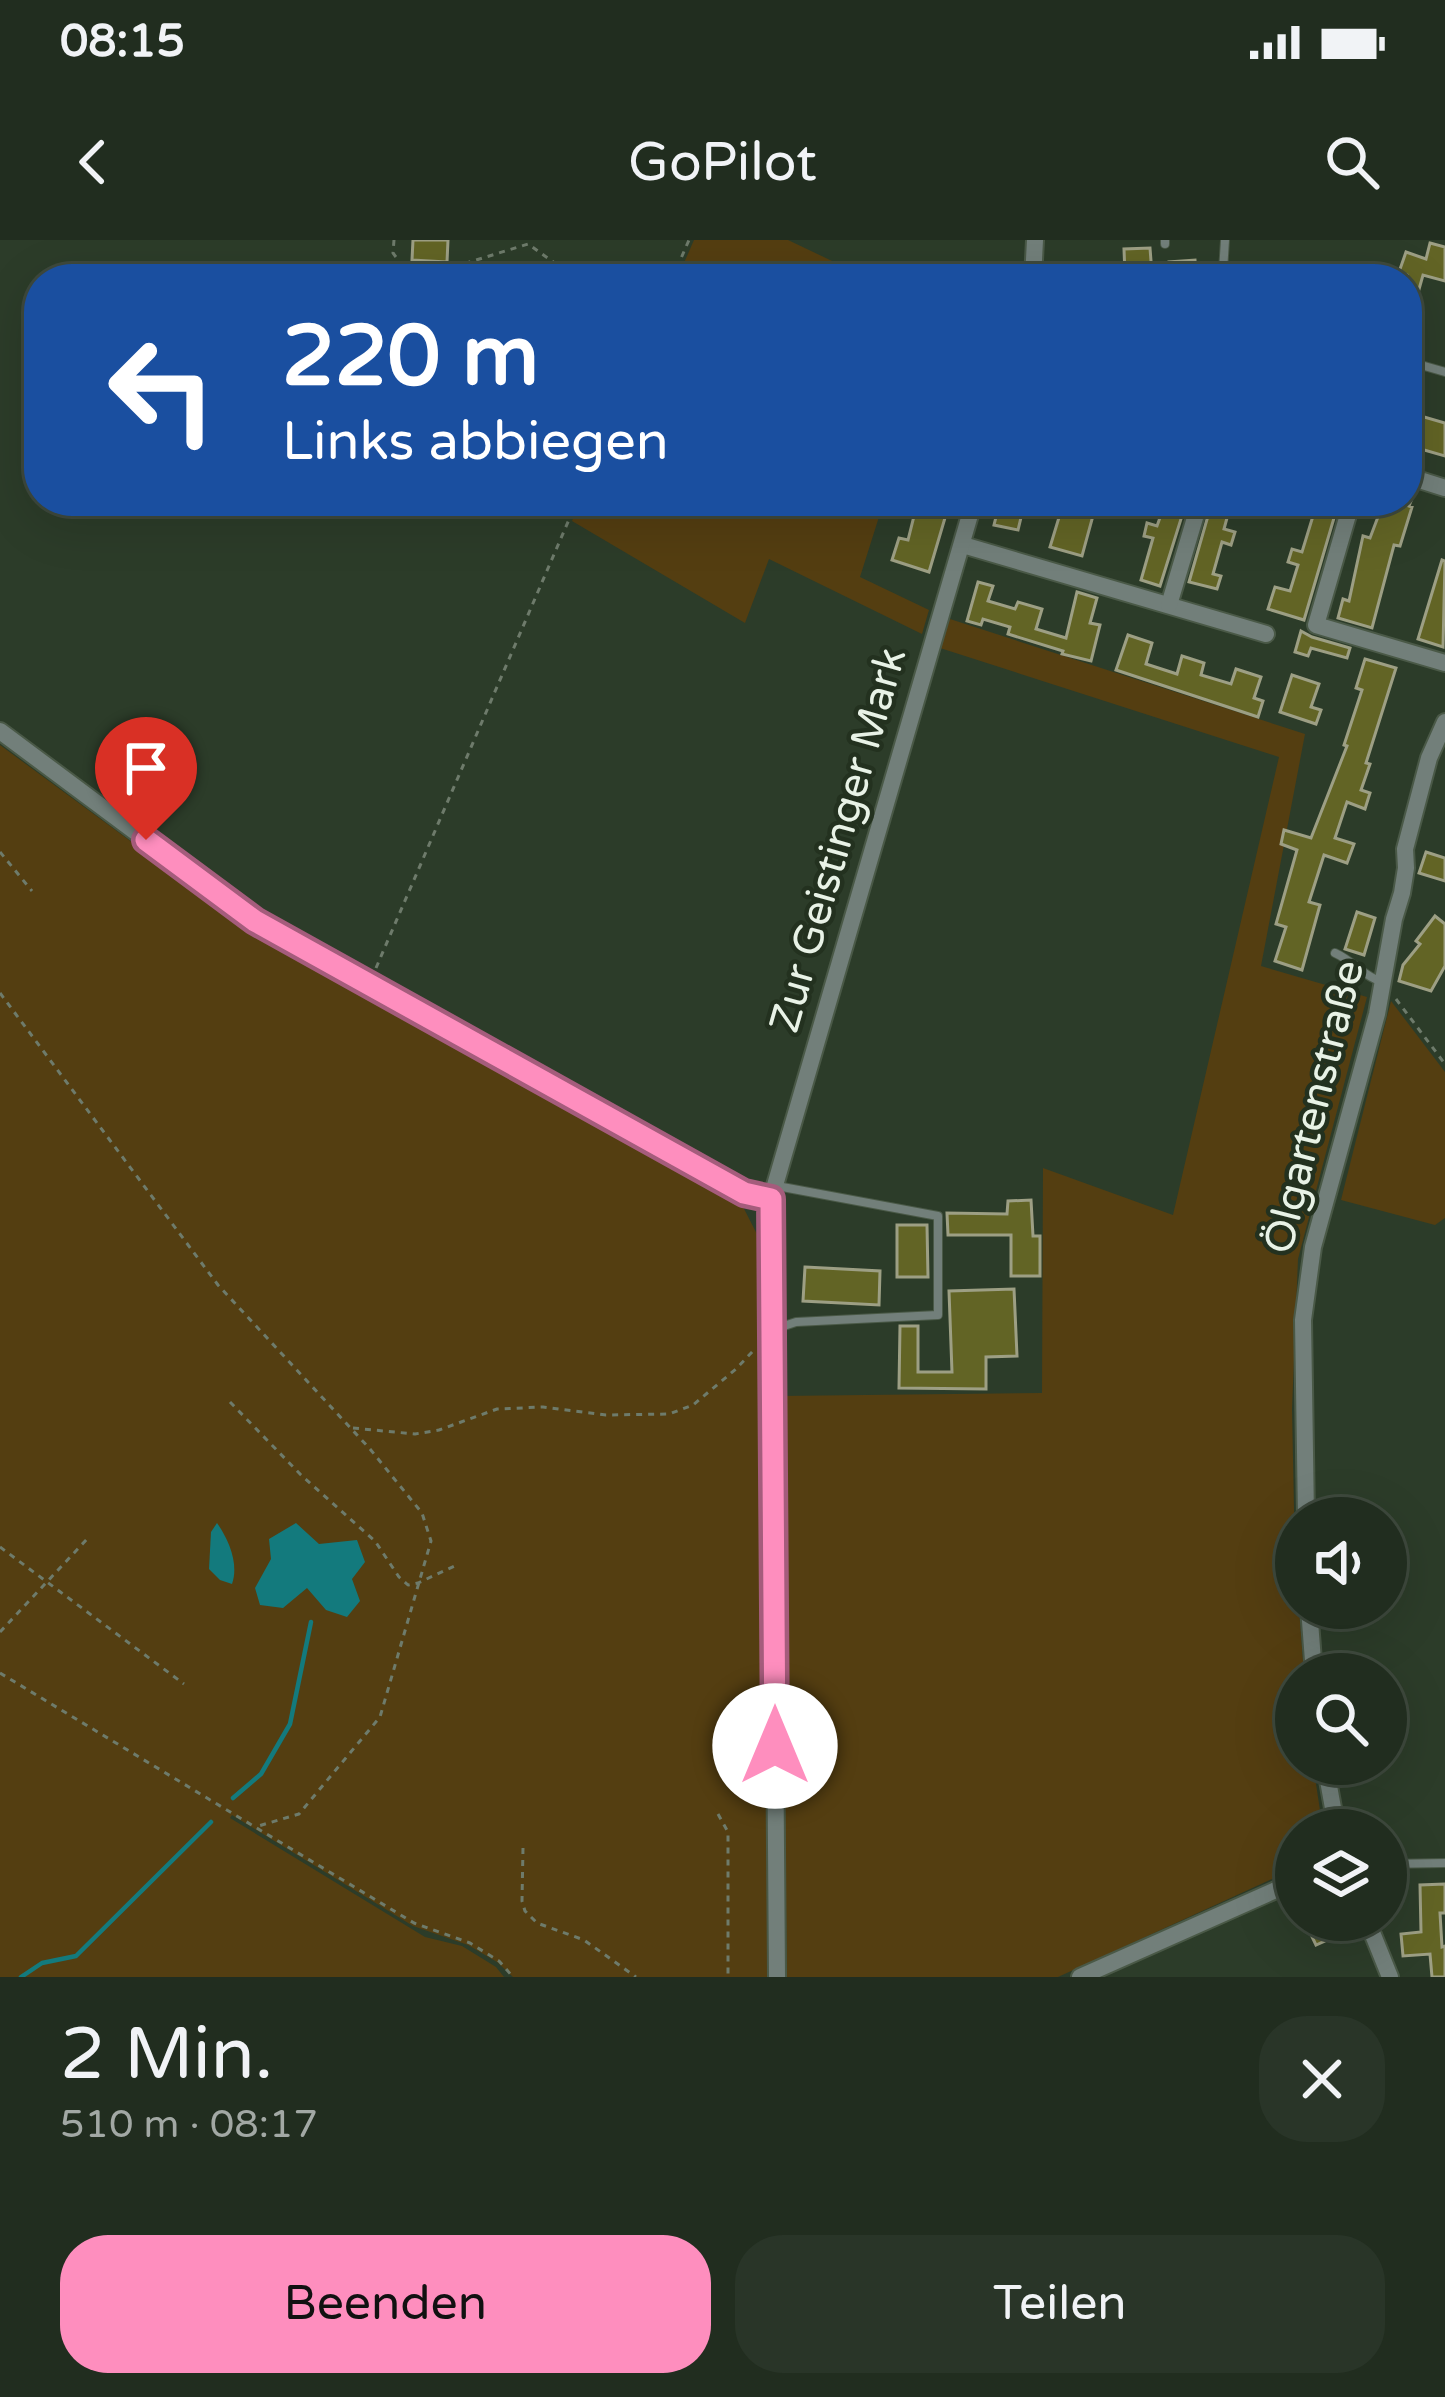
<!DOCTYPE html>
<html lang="de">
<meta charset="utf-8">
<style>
:root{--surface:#212d1f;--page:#293528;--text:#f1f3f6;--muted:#a2a8a4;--line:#3e493d;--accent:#fe8ebe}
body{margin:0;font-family:"Varela Round",sans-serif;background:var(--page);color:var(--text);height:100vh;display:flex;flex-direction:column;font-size:45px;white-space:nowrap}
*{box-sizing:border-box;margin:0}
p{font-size:39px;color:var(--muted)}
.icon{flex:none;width:66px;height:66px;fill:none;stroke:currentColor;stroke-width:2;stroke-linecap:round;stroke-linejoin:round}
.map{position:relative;height:1737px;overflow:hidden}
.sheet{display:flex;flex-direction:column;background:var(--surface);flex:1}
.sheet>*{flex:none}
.guide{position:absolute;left:24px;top:24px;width:1398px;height:252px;border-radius:48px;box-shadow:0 12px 48px #0002,0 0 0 3px var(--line);background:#1a4fa0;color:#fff;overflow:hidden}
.controls{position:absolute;left:1275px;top:1257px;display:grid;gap:24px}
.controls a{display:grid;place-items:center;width:132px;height:132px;border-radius:50%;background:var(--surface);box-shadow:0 12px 48px #0002,0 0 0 3px var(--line);font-size:60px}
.pin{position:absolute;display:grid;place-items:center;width:102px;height:102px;color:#fff;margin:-123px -51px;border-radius:50% 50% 50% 0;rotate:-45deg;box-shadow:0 0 12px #0007}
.pin .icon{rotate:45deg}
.me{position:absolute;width:132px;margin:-66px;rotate:0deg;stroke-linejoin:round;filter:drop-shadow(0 0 9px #0008)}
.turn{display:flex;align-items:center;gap:42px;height:252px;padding:0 60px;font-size:54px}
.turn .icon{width:156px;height:156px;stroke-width:2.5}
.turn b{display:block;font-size:84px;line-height:102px}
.round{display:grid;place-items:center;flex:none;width:126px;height:126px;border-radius:48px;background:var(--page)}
.headline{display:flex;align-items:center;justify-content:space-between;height:204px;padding:0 60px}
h1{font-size:72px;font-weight:600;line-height:90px}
.primary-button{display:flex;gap:24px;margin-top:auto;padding:24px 60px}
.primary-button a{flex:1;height:138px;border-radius:48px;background:var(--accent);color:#111;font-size:48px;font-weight:600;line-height:138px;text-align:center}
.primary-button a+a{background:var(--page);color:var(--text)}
.status{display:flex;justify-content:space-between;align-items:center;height:84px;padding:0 60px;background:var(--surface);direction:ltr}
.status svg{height:33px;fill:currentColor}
header{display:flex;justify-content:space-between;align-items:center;height:156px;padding:0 60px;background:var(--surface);font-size:54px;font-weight:600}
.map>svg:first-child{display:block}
.green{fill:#543e11}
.water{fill:#137a7d}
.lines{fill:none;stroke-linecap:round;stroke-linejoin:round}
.stream{stroke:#137a7d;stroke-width:4.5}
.building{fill:#626425;stroke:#9d9f84;stroke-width:3}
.lane-casing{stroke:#4a5947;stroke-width:10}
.street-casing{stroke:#4a5947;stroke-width:20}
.path{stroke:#6e7b6b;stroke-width:3;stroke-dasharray:6 6;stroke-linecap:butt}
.lane{stroke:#727f7a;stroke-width:8}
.street{stroke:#727f7a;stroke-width:16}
.route-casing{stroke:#a55c7c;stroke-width:30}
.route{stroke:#fe8ebe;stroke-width:21}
.labels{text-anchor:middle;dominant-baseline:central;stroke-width:9;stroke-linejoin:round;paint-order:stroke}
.street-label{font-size:42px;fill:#e8f2e6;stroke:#23311f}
</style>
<div class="status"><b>08:15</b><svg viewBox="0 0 49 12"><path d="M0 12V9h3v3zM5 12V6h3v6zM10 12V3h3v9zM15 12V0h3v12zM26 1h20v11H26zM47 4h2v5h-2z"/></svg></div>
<header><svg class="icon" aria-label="back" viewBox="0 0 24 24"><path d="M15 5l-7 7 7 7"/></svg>GoPilot<svg class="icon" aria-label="search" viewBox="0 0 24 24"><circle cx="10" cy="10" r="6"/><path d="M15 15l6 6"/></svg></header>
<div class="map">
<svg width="1445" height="1737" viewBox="0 0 1445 1737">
<rect width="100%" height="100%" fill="#2c3c29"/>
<g class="green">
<path d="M 694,0 L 788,0 L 870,39 L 677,39 Z"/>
<path d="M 581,261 L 884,261 L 860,337 L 929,370 L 922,394 L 769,319 L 745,383 L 572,281 Z"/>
<path d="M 950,379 L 1305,494 L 1261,726 L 1367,757 L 1298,1019 L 1292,1169 L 1296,1368 L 1299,1368 L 1304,1434 L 1296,1434 L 1296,1524 L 1313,1524 L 1323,1590 L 1296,1590 L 1296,1628 L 1058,1737 L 787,1737 L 779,1156 L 1042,1153 L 1043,928 L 1173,975 L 1279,517 L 940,408 Z"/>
<path d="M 0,505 L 254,692 L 395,773 L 740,961 L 761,1002 L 768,1737 L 513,1737 L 497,1722 L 468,1705 L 413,1686 L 232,1575 L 230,1578 L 425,1697 L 462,1706 L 496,1727 L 504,1737 L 0,1737 Z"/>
<path d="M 1391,761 L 1445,832 L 1445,978 L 1435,985 L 1341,960 Z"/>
</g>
<g class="water">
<path d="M 217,1283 C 229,1300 239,1324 232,1344 L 220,1340 L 209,1329 L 211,1292 Z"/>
<path d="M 296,1283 L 319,1304 L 357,1300 L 365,1322 L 352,1339 L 360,1361 L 347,1377 L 326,1370 L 307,1348 L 283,1368 L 260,1365 L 255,1348 L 271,1319 L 269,1299 Z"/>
</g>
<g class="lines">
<g class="stream">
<path d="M 233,1558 L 261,1534 L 290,1484 L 311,1382"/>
<path d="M 21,1737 L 42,1723 L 76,1716 L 211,1582"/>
</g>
</g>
<g class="building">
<path d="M 413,0 L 448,0 L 447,22 L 412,20 Z"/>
<path d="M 1430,3 L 1445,7 L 1445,41 L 1423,35 L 1411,78 L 1407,77 L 1407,35 L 1399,32 L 1406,12 L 1426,19 Z"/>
<path d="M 1150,8 L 1152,34 L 1125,35 L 1124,9 Z"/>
<path d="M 1195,20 L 1196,39 L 1170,39 L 1169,22 Z"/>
<path d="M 1407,172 L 1445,183 L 1445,216 L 1407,205 Z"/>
<path d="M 891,261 L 950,261 L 929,332 L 892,320 L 899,298 L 908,300 L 915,272 Z"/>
<path d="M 1000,261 L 1025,261 L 1018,290 L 994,285 Z"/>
<path d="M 1064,261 L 1097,261 L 1082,316 L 1050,307 Z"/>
<path d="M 1166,261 L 1186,263 L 1160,346 L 1141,340 L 1153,298 L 1144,296 L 1147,283 L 1157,286 Z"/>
<path d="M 1306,261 L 1339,261 L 1304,380 L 1268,369 L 1275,347 L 1290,351 L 1298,325 L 1288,322 L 1292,309 L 1302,312 L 1313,276 L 1302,273 Z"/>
<path d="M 1384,261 L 1411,261 L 1409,266 L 1412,267 L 1400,306 L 1394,305 L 1372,388 L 1338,378 L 1343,359 L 1349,361 L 1363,296 L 1370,298 Z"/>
<path d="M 1212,262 L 1230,267 L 1224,289 L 1235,292 L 1231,305 L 1222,302 L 1213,334 L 1221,336 L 1217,349 L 1189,342 Z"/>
<path d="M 1442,320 L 1445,321 L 1443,407 L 1418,399 Z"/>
<path d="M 978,342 L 993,346 L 988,361 L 1015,369 L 1018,362 L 1042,369 L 1036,389 L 1066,398 L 1077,352 L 1097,358 L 1090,383 L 1100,385 L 1091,421 L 1062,414 L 1063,411 L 1008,394 L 1010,387 L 983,379 L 981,385 L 967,381 Z"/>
<path d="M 1301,391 L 1312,397 L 1350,408 L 1347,418 L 1311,408 L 1308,416 L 1295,412 Z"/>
<path d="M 1128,395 L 1152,403 L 1146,424 L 1177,434 L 1182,416 L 1204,423 L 1201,435 L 1231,444 L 1236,429 L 1261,437 L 1254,458 L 1263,461 L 1258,477 L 1116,430 Z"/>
<path d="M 1365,419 L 1396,428 L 1366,523 L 1370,524 L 1361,550 L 1370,553 L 1365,569 L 1347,562 L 1335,598 L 1354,604 L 1347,623 L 1324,615 L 1309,662 L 1320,665 L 1302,730 L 1275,721 L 1286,687 L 1276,684 L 1297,610 L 1281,604 L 1284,590 L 1311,598 L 1347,506 L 1344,505 L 1362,450 L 1356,448 Z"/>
<path d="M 1292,435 L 1319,444 L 1311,467 L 1321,470 L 1316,484 L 1280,472 Z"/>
<path d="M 1426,612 L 1445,618 L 1445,641 L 1419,633 Z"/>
<path d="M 1357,672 L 1375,678 L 1364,715 L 1345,709 Z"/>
<path d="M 1435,676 L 1445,684 L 1445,726 L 1431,751 L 1399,741 L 1403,725 L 1420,704 L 1416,701 Z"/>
<path d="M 1031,960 L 1033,996 L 1040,996 L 1040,1036 L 1011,1036 L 1011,995 L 948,995 L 947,973 L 1007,974 L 1008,961 Z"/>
<path d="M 897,985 L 927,985 L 928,1037 L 897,1037 Z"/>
<path d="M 805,1027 L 880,1031 L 879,1065 L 803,1061 Z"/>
<path d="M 1014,1049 L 1017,1116 L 986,1117 L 986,1149 L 899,1148 L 900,1086 L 918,1086 L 918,1132 L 952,1132 L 949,1051 Z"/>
<path d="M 1445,1644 L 1445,1673 L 1440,1673 L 1442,1707 L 1445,1706 L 1445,1737 L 1432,1737 L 1430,1714 L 1403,1716 L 1401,1694 L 1421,1692 L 1420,1645 Z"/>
<path d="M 1304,1680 L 1328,1680 L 1336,1696 L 1316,1705 Z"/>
</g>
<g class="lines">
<g class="lane-casing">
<g id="lane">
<path d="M 1165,0 L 1165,4"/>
<path d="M 1223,31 L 1225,0"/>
<path d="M 1407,121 L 1445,132"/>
<path d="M 1335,713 C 1353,721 1363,736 1382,742"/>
<path d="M 772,1090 L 796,1082 L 938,1075 L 938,976 L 777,946"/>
<path d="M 1386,1624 L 1445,1623"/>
</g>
</g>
<g class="street-casing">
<g id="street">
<path d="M 1033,39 L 1035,0"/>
<path d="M 1407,236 L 1445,248"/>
<path d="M 1352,261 L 1316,385 L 1445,423"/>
<path d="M 963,305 L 1266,394"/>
<path d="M 1169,365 L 1200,261"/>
<path d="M 0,491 L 255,681 L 744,953 L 771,959"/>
<path d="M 1306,1278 L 1303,1080 L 1313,1007 L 1377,774 L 1394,679 L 1402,653 L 1406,628 L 1405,609 L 1429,518 L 1445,482"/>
<path d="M 1309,1368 L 1314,1434"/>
<path d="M 1325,1524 L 1337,1590"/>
<path d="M 1367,1680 L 1390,1737"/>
<path d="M 777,1737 L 771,959 L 974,261"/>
<path d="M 1080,1737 L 1296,1641"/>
</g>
</g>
<g class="path">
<path d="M 394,0 L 393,13 L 407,32 L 431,34 L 528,4 L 563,29 L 586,39"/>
<path d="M 672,39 L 689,0"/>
<path d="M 1054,273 L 1057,261"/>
<path d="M 0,612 L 32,651"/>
<path d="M 376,728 L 577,261"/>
<path d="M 0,753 L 218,1045 L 370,1209 L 422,1273 L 431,1301 L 380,1477 L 299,1574 L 255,1587"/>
<path d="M 1396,759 L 1445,824"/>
<path d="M 230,1162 L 301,1235 L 375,1301 L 399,1337 L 408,1345 L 418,1343 L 459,1324"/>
<path d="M 353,1188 L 415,1194 L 439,1190 L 497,1169 L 543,1167 L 606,1175 L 669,1174 L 693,1165 L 736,1129 L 753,1111"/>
<path d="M 0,1307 L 184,1444"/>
<path d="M 0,1392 L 88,1298"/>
<path d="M 0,1433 L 414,1683 L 470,1703 L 499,1721 L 513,1737"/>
<path d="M 718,1574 L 728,1592 L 728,1737"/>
<path d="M 523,1608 L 522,1661 L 525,1671 L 537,1683 L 584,1700 L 636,1737"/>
</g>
<use href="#lane" class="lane"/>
<use href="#street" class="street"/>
</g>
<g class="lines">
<g class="route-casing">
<path id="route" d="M 146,600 L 255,681 L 744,953 L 771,959 L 775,1506"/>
</g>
<use href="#route" class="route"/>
</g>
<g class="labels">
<g class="street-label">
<text transform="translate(838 600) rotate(-74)">Zur Geistinger Mark</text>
<text transform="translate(1314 867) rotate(-76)">Ölgartenstraße</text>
</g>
</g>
</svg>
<div class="controls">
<a><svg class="icon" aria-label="sound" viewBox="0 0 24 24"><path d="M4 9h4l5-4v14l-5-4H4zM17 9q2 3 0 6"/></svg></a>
<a><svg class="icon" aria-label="search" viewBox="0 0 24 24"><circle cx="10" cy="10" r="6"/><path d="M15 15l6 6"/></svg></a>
<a><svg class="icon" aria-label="layers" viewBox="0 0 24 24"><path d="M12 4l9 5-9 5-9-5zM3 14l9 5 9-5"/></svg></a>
</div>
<div class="pin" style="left:146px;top:600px;background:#d93025"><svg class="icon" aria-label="arrive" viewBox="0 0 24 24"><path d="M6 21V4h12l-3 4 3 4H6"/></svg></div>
<svg class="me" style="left:775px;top:1506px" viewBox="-20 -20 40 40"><circle r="19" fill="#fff"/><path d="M0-13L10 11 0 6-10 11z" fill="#fe8ebe"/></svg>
<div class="guide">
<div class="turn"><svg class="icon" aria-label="left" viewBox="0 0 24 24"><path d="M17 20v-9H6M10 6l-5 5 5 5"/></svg><div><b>220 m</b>Links abbiegen</div></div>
</div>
</div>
<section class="sheet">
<div class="headline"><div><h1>2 Min.</h1><p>510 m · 08:17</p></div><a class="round"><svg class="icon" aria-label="close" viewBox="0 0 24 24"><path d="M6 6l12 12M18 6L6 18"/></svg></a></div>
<div class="primary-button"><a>Beenden</a><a>Teilen</a></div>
</section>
